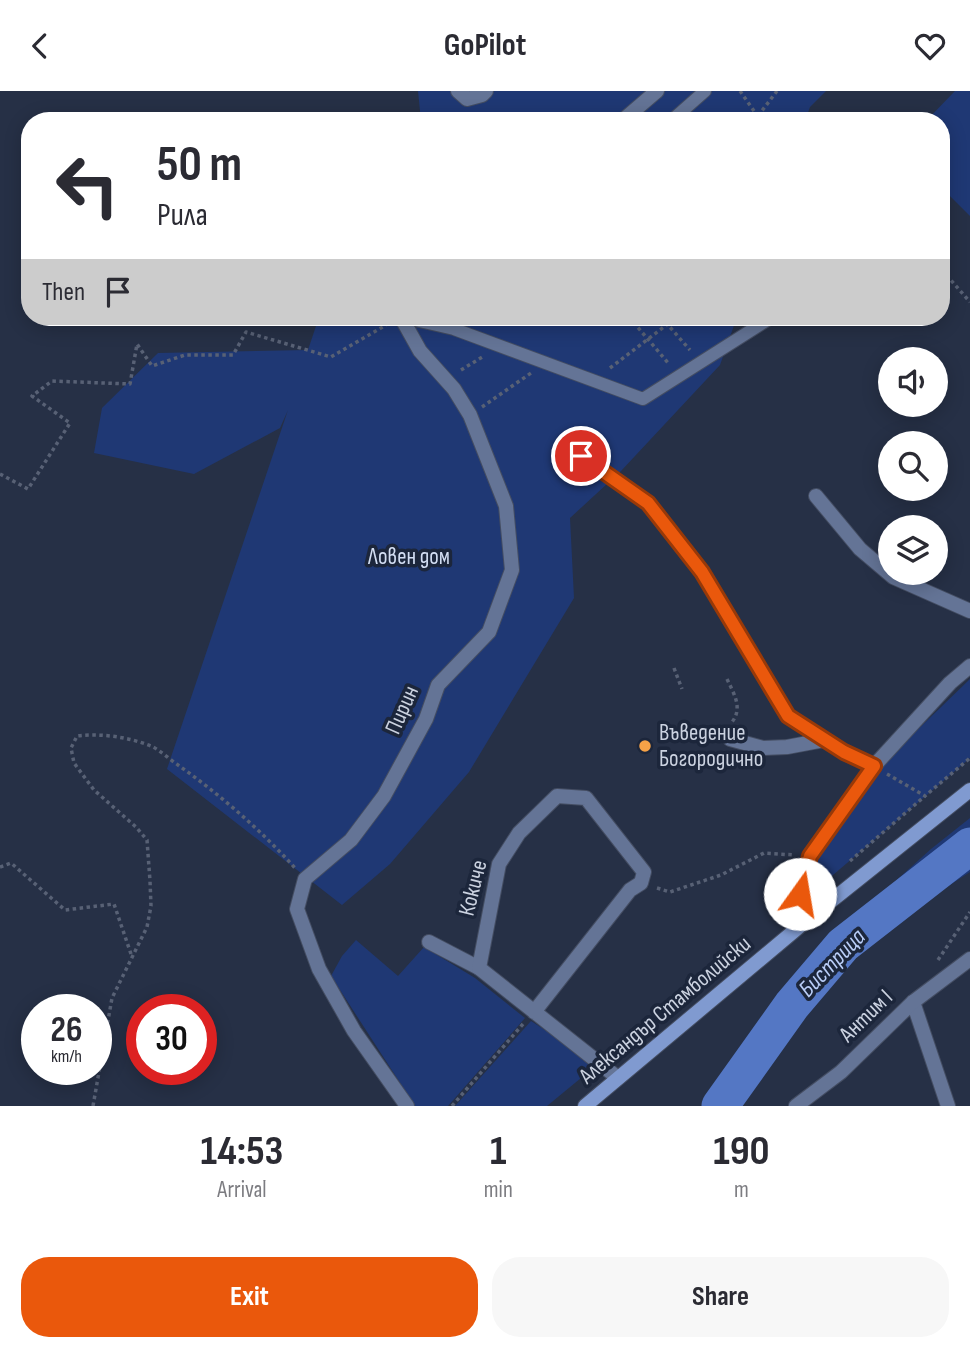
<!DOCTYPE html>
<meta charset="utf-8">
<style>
:root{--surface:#fff;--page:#f7f7f7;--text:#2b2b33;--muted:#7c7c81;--accent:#ea580c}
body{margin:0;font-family:"Sofia Sans Condensed",sans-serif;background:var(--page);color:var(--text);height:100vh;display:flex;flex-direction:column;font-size:26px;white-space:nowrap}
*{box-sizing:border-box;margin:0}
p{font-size:23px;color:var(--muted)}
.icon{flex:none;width:38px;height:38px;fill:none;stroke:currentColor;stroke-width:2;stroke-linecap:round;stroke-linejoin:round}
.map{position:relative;height:1015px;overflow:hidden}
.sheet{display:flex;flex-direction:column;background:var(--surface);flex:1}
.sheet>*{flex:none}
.top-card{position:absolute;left:21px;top:21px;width:929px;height:214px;border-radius:28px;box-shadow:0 4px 18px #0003;background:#fff;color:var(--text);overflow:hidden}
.buttons{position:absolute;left:878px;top:256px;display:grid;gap:14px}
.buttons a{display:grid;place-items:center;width:70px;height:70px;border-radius:50%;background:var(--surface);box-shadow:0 4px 18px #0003;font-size:35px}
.speed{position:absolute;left:21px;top:903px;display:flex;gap:14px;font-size:35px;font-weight:700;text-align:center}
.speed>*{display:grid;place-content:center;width:91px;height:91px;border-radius:50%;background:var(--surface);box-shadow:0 4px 18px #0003;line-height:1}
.speed small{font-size:18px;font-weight:400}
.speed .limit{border:10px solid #d22;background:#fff;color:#111}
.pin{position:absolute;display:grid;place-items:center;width:60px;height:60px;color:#fff;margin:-30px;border:4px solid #fff;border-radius:50%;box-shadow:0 2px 7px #0007}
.me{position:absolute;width:77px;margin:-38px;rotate:13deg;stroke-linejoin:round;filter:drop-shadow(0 0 5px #0008)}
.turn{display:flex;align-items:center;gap:24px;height:147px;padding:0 21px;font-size:32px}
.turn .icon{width:91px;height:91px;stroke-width:2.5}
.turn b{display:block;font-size:49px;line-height:60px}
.then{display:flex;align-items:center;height:66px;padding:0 21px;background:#0003;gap:14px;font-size:26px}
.eta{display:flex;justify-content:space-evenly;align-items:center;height:119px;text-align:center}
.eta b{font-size:42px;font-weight:700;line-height:49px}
.primary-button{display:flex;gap:14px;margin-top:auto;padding:14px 21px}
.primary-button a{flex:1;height:80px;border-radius:28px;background:var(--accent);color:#fff;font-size:28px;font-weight:700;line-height:80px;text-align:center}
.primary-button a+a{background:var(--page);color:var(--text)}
header{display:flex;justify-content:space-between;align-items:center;height:91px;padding:0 21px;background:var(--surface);font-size:32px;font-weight:700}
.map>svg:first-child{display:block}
.green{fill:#1f3874}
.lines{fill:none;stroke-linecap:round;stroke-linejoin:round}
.river{stroke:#5477c4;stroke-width:37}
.lane-casing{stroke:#444d62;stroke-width:14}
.street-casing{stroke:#444d62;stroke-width:16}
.secondary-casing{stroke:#444d62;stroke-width:16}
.path{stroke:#586175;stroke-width:3.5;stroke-dasharray:3.5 3.5;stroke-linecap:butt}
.lane{stroke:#647496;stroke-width:12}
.street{stroke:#647496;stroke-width:14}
.secondary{stroke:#809ad0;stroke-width:14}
.route-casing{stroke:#983908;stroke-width:18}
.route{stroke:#ea580c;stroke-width:12}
.poi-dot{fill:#f6a247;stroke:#1c263b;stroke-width:2.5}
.labels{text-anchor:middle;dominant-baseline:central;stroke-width:7;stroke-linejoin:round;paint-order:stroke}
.park-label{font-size:23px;fill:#d3def3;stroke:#1c263b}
.street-label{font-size:23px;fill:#cbd2e0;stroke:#1c263b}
.poi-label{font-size:23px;fill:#cbd2e0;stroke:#1c263b;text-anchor:start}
.water-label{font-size:24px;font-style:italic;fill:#bacef8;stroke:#1c263b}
</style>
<header><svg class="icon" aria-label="back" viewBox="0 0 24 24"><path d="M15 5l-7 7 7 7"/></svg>GoPilot<svg class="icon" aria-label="heart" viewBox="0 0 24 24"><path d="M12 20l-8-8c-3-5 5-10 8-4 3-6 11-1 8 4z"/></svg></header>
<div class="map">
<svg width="970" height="1015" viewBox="0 0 970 1015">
<rect width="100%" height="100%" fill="#263046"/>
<g class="green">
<path d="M 418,0 L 826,0 L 810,16 L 805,30 L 421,30 Z"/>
<path d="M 955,0 L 970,0 L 970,125 L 942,97 L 942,30 L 926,30 Z"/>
<path d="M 319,226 L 737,226 L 720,274 L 621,380 L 570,427 L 574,507 L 469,681 L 390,773 L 342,814 L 167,678 L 288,319 L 280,337 L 194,383 L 94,362 L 102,317 L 158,262 L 308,259 Z"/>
<path d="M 970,588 L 970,667 L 833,784 L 820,794 L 814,791 L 813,776 L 874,681 Z"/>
<path d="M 970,727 L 970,781 L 886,835 L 848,833 L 931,758 Z"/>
<path d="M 356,849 L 398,885 L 424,856 L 475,887 L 525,927 L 448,1015 L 415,1015 L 331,885 L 342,865 Z"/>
<path d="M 531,930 L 598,973 L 547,1015 L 455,1015 Z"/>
</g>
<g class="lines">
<path class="river" d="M 720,1015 L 792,914 L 843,854 L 970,755"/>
<g class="lane-casing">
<g id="lane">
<path d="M 671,30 L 705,0"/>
<path d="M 402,226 L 454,238 L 643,308 L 772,226"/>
</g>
</g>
<g class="street-casing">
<g id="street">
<path d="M 458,0 L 467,8 L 482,4 L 486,0"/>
<path d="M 622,30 L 657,0"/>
<path d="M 401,226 L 420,260 L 454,298 L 470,324 L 506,415 L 512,479 L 489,541 L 438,594 L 426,628 L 384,705 L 351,749 L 305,788 L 297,818 L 319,878 L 354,940 L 407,1015"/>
<path d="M 581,364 L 648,412 L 702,481 L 788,625 L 844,661 L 874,675"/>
<path d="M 816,405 L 860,458 L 893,486 L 970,520"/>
<path d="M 730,648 L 763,657 L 787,656 L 824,649"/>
<path d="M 806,830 L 800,803 L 810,765 L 874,675 L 950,592 L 970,575"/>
<path d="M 429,851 L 479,877"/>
<path d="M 913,911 L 948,1015"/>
<path d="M 534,921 L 630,799 L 641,792 L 644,781 L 586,707 L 557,705 L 519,742 L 499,773 L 479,877 L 618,987"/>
<path d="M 796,1015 L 841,981 L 913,911 L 970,868"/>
</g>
</g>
<g class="secondary-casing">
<path id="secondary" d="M 585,1015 L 806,830 L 970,699"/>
</g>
<g class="path">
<path d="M 740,0 L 761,30"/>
<path d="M 758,25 L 777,0"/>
<path d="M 942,179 L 970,211"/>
<path d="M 629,226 L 669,273"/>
<path d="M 661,226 L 690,259"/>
<path d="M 610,277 L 677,226"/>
<path d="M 461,279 L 484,265"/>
<path d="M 482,316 L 531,282"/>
<path d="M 0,383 L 28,398 L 70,332 L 32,305 L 52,290 L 130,293 L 137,253 L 152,275 L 185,264 L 233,264 L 246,241 L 331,266 L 386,234"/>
<path d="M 674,577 L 682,598"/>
<path d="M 727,588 C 734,603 743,617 732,631"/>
<path d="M 887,683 L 925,705 L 970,667"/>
<path d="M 850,770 L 925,705"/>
<path d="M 0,776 L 11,772 L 65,819 L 114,813 L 132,866"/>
<path d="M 657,797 L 670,801 L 721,784 L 764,762 L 794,764"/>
<path d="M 938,869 L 970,821"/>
<path d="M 93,1015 L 112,907 L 147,836 L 151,815 L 150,790 L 147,749 L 136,736 L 94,699 L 74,672 L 71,657 L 77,645 C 101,642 128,646 151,655 C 160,659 169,668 178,674 C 219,703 261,739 295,777"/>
<path d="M 452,1015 L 523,933"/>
</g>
<use href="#lane" class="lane"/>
<use href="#street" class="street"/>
<use href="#secondary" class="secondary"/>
</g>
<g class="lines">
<g class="route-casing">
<path id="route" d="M 581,365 L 648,412 L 702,481 L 788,625 L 844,661 L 874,675 L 810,765 L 800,803"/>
</g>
<use href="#route" class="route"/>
</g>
<circle class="poi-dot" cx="645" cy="655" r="7"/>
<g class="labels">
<g class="park-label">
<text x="409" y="466">Ловен дом</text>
</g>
<g class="street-label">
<text transform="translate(402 619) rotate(-66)">Пирин</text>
<text transform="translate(473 797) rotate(-76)">Кокиче</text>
<text transform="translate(665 919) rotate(-40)">Александър Стамболийски</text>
<text transform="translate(866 925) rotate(-44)">Антим I</text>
</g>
<g class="poi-label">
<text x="659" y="642">Въведение<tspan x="659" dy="26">Богородично</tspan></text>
</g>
<g class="water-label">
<text transform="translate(832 872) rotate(-46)">Бистрица</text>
</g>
</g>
</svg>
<div class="buttons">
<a><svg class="icon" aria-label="sound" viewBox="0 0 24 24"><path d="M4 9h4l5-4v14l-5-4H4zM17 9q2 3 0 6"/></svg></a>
<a><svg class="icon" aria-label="search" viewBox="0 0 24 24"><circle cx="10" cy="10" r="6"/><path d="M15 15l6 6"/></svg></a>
<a><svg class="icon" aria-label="layers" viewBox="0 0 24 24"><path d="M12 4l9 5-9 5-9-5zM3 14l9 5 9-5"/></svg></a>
</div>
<div class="speed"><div>26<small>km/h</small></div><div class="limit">30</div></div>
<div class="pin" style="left:581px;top:365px;background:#d93025"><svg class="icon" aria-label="arrive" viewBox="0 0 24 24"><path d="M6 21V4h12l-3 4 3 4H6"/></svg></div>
<svg class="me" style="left:800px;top:803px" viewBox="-20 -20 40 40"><circle r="19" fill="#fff"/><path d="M0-13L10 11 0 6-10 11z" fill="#ea580c"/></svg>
<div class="top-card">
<div class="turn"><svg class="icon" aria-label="left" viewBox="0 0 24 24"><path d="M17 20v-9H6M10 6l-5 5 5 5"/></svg><div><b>50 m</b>Рила</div></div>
<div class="then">Then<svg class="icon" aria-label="arrive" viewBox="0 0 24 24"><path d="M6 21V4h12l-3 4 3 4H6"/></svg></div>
</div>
</div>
<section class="sheet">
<div class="eta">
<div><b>14:53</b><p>Arrival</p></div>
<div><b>1</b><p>min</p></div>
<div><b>190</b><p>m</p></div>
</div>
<div class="primary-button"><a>Exit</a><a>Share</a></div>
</section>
